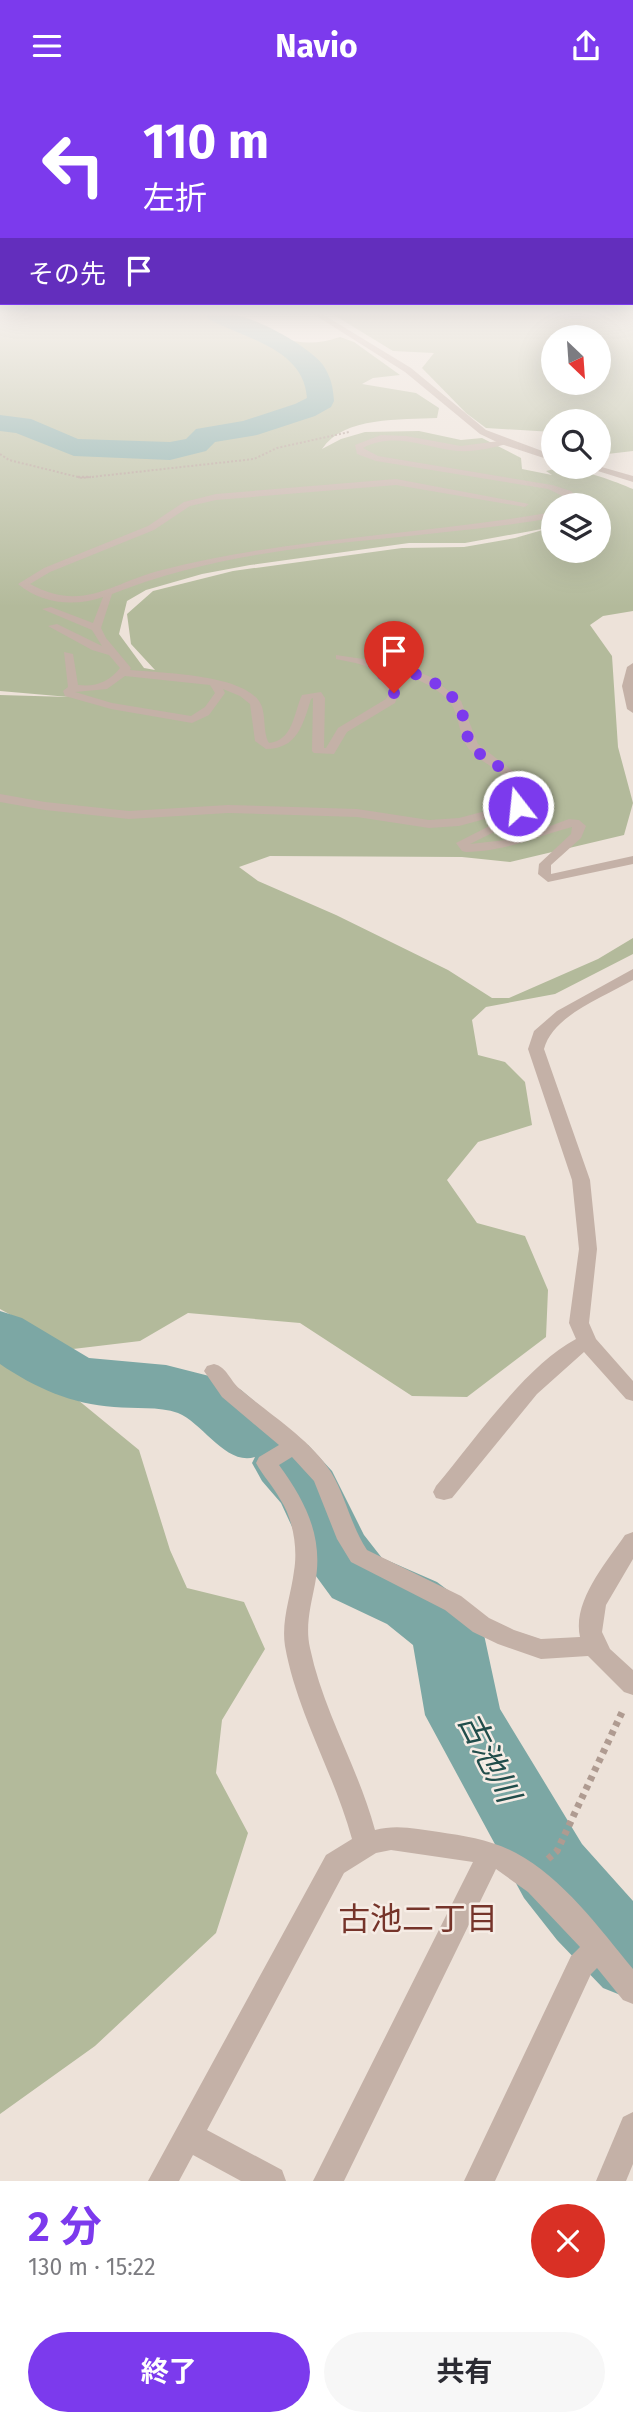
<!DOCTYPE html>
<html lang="ja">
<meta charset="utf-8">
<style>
:root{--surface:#fff;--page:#f7f7f7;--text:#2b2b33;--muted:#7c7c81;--accent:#7c3aed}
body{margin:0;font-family:"Fira Sans","Noto Sans JP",sans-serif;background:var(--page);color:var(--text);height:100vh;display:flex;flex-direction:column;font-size:26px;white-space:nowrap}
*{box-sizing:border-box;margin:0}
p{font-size:23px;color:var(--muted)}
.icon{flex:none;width:38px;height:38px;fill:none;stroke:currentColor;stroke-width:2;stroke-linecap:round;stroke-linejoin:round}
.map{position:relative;height:2090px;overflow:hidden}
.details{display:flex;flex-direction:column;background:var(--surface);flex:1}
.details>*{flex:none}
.top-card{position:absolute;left:0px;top:0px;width:634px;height:214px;box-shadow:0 7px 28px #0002;background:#7c3aed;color:#fff;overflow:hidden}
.needle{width:46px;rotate:155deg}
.fabs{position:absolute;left:541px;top:234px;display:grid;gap:14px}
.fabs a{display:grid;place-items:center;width:70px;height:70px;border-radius:50%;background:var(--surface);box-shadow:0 7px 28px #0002;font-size:35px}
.pin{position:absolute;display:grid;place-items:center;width:60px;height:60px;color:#fff;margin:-72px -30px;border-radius:50% 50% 50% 0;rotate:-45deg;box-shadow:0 0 7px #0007}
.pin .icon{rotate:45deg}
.me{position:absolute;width:77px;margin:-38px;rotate:344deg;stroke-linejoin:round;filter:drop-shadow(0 0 5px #0008)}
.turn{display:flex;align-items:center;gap:24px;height:147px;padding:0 28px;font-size:32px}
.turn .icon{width:91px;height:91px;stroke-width:2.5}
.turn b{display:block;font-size:49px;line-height:60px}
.then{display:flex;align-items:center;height:66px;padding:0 28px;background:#0003;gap:14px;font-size:26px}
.round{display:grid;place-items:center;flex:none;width:74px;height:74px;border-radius:37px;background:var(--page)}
.summary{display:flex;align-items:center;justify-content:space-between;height:119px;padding:0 28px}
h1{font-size:42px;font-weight:700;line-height:52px;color:var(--accent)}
.primary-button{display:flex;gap:14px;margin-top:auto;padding:14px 28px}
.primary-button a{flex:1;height:80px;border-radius:42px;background:var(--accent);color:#fff;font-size:28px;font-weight:700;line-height:80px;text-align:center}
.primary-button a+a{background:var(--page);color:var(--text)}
header{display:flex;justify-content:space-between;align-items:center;height:91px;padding:0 28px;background:var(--accent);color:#fff;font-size:32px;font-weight:700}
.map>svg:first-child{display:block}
.green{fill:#b3ba9b;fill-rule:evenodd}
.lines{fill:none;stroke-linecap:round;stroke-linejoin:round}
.river{fill:#7ca7a4;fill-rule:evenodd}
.path-far2{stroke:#af9b91;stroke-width:2;stroke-dasharray:2 2;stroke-linecap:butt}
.path-far1{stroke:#af9b91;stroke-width:2.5;stroke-dasharray:2 2;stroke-linecap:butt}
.path{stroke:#af9b91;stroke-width:7;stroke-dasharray:5 5;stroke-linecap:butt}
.service{fill:#c4b1a7;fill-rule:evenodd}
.minor{fill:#c4b1a7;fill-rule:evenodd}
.tertiary{fill:#c4b1a7;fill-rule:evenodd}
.route{stroke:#7c3aed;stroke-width:12;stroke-dasharray:0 21.6}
.labels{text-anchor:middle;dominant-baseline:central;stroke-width:5;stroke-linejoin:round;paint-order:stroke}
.near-water-label{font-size:32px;font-style:italic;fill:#214d4b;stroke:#f6ece5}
.near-neighbourhood-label{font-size:32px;fill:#76342a;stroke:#f6ece5}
</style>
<header><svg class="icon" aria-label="menu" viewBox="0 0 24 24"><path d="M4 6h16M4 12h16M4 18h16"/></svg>Navio<svg class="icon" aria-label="share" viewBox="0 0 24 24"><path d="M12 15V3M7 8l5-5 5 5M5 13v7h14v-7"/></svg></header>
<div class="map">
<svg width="633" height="2090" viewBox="0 0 633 2090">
<rect width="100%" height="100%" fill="#ede2d9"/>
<g class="green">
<path d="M 0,224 L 236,224 L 239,229 C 275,245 300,260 340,246 L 354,251 L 400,284 L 373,287 L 362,293 L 416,302 L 439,317 L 437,327 C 401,329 344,325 322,358 L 341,348 L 365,341 L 419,340 L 461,349 L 482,347 L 521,367 L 522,378 L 552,384 L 546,380 C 568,372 612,389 633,398 L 633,520 L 603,525 L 590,534 L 612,565 L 618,656 L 633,712 L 624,744 L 510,771 L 462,766 L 270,765 L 239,776 L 258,790 L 336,824 L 448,879 L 492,907 L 509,907 L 598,868 L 633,847 L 633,863 L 555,903 L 486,916 L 472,929 L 478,964 L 505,971 L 525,991 L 532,1034 L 478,1051 L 447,1089 L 477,1132 L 525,1145 L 548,1199 L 546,1246 L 467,1306 L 412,1305 L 300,1232 L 188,1222 L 140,1250 L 73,1258 L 0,1218 L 0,604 L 69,606 L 0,600 ZM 553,415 L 598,415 L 598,460 L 553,460 L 553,436 L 515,447 L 464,456 L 402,457 L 233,480 L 153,500 L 127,523 L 131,553 L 155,579 L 144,577 L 119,543 L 127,510 L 146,499 L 202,483 L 250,474 L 409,452 L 465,452 L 542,438 L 553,435 Z"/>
<path d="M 334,224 L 633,224 L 633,360 L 599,364 L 598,331 L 553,331 L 553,341 L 486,337 L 466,322 L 422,277 L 434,262 L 393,260 ZM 553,247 L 598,247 L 598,292 L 553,292 Z"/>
<path d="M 0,1262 L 78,1309 L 139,1359 L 170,1459 L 187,1497 L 244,1511 L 265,1558 L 222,1629 L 216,1682 L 248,1742 L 216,1842 L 95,1955 L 0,2023 Z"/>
</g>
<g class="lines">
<g class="river">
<path d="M 206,224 C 215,223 225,223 233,224 C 256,226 310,256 323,274 C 331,286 333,296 334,310 L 331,316 L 315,325 L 257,344 L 215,351 L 206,360 L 170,369 L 74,365 L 16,342 L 0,340 L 0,324 L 31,328 L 78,348 L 170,351 L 186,348 L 196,338 L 243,330 L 295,313 L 307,307 C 304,258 247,248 210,229 Z"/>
<path d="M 0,1220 L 22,1227 L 89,1267 L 166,1274 L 221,1288 L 241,1299 L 273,1326 L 283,1343 L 279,1349 L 285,1347 L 308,1354 L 332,1380 L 364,1444 L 382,1467 L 437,1491 L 473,1518 L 483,1539 L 500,1618 L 582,1753 L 633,1810 L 633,1909 L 603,1897 L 557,1849 L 524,1807 L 425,1624 L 413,1554 L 387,1533 L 332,1507 L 313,1481 L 281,1412 L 262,1390 L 252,1372 L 255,1366 C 226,1375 203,1332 178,1322 C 159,1315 134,1318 114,1316 C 72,1313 35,1297 0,1273 Z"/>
</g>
<path class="path-far2" d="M 0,363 L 9,369 L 82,387 L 254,368 L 277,357 L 349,341"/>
<path class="path-far1" d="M 78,386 L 91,386"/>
<path class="path" d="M 548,1768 L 557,1760 L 624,1617"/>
<g class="service">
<path d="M 381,344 L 406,345 L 461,355 L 507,349 L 507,353 C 491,357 475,361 458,360 C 425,357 394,340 363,357 L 378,365 L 552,394 L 571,400 L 578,407 L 578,415 L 569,415 L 569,408 L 548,398 L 376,370 L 357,363 L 355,354 Z"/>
<path d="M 396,388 L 529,413 L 525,416 L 396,394 L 216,409 L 190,415 L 154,439 L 50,481 L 30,493 C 84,522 110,492 162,479 C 290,446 423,444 553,421 L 553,427 C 407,452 251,447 112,503 L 101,537 L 106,547 L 131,577 L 130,579 C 161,582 240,583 259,610 C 267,621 262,640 269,652 C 293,650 294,621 302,604 L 321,601 L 325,607 L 324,657 L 326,657 L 338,637 L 386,608 L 389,602 C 371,572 369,575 336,568 L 336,564 L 397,573 L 431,586 L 461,610 L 478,653 L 515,682 L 525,699 L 523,721 L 518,729 L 470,753 L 515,748 L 569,728 L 579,729 L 586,735 L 581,747 L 551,774 L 551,783 L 633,765 L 633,773 L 548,791 L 538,783 L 539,773 L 571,743 L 572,736 C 533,746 509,760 466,761 L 462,760 L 456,752 L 507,726 L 511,721 L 459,735 L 429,737 L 357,726 L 228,722 L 129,728 L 45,719 L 0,711 L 0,703 L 45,711 L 129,720 L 228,714 L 357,718 L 429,729 L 459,727 L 512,713 C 515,678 486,679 468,657 C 460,646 459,628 453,616 C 443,597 404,581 384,577 L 399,602 L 395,612 L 347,641 L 334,663 L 314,662 L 312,660 L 313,607 L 311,608 C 303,634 297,658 266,658 L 255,650 L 250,613 L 240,605 L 223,598 L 225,602 L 209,624 L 192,632 L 111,618 L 65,605 L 63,600 L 68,596 L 64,561 L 73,563 L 78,594 C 96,596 109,591 120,577 L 109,564 L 92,559 L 48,535 L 57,533 L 102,555 L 92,539 L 42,518 L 51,516 L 93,532 L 103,506 C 74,516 42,513 18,493 L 44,477 L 148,435 L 184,411 L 216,403 ZM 125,585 L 210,594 L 215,602 L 205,616 L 191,625 L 112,612 L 75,601 L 107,598 Z"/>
</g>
<g class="minor">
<path d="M 633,572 L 633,622 L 627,618 L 622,595 L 627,576 Z"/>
<path d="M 633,878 L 633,889 C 604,906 553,924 544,958 L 590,1089 L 597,1158 L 589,1232 L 596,1248 L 633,1290 L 633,1310 L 626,1308 L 584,1261 L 537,1303 L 452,1407 L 444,1409 L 436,1407 L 433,1401 L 436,1395 C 473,1351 526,1274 576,1248 L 569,1232 L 579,1158 L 572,1089 L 528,958 L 534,940 L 557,920 Z"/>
<path d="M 214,1273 C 227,1276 230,1290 240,1298 C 270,1324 309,1347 331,1381 C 346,1406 351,1435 367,1459 L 461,1505 L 489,1527 L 514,1539 L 541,1548 L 580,1546 C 572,1510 607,1471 625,1444 L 633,1441 L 633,1468 L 606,1514 L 602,1541 L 610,1558 L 633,1579 L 633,1604 L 624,1601 L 588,1565 L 541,1568 L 498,1553 L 473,1541 L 445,1519 L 351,1471 L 337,1448 L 314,1390 L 292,1366 L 279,1374 C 306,1411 324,1447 315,1493 C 311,1514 305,1535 310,1557 C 323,1620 358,1676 375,1739 C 396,1733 418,1738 439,1741 C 465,1745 492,1749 516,1762 C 563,1787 599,1837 633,1878 L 633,1913 L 623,1909 L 597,1877 L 591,1883 L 495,2090 L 464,2090 L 571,1865 L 580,1856 L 528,1801 L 496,1778 L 344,2090 L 313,2090 L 473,1771 L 391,1759 L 376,1762 L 344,1782 L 207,2039 L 282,2079 L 286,2090 L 241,2090 L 193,2064 L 179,2090 L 148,2090 L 326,1764 L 352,1748 C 334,1682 297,1622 285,1555 C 281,1529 291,1505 294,1480 C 298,1458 293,1427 280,1408 C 273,1395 263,1385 256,1372 L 259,1366 L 279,1354 L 222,1306 L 204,1280 L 207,1275 Z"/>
<path d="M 633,2021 L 633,2073 L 626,2090 L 596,2090 L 623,2026 Z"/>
</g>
<g class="tertiary">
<path d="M 315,224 L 324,224 L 411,277 L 486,339 L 553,364 L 553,370 L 501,353 L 480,343 L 405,281 Z"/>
<path d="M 598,375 L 633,385 L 633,391 L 585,376 Z"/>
</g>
</g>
<linearGradient id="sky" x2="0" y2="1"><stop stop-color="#7dafcd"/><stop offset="0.43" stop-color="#f7f2ee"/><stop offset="1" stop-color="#f7f2ee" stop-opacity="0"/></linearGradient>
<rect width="633" height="516" fill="url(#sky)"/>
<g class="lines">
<path class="route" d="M 394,602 L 381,580 L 370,572 C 400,577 439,586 458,613 C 466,625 463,642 472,654 C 490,680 521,672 518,715"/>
</g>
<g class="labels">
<g class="near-water-label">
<text transform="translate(489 1666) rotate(63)">古池川</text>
</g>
<g class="near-neighbourhood-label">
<text x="418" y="1828">古池二丁目</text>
</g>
</g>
</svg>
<div class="fabs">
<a><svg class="needle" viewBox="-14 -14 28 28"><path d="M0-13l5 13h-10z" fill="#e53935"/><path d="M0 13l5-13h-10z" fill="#7c7c81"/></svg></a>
<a><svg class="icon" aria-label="search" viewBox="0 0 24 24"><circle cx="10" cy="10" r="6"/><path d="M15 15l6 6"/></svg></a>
<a><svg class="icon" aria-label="layers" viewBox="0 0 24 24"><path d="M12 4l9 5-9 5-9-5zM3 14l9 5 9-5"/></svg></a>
</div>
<div class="pin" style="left:394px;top:602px;background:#d93025"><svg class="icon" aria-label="arrive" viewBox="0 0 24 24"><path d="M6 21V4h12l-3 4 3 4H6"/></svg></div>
<svg class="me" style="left:518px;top:715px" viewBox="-20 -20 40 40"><circle r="17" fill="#7c3aed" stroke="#fff" stroke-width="3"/><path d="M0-11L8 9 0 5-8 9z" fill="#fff"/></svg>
<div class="top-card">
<div class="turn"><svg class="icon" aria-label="left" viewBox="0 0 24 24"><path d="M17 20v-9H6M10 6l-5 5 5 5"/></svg><div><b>110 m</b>左折</div></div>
<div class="then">その先<svg class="icon" aria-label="arrive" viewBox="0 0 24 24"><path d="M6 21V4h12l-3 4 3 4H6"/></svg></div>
</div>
</div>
<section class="details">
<div class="summary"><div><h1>2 分</h1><p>130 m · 15:22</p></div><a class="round" style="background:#d93025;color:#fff"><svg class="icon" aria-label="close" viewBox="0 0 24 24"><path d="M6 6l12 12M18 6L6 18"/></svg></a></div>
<div class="primary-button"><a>終了</a><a>共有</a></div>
</section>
